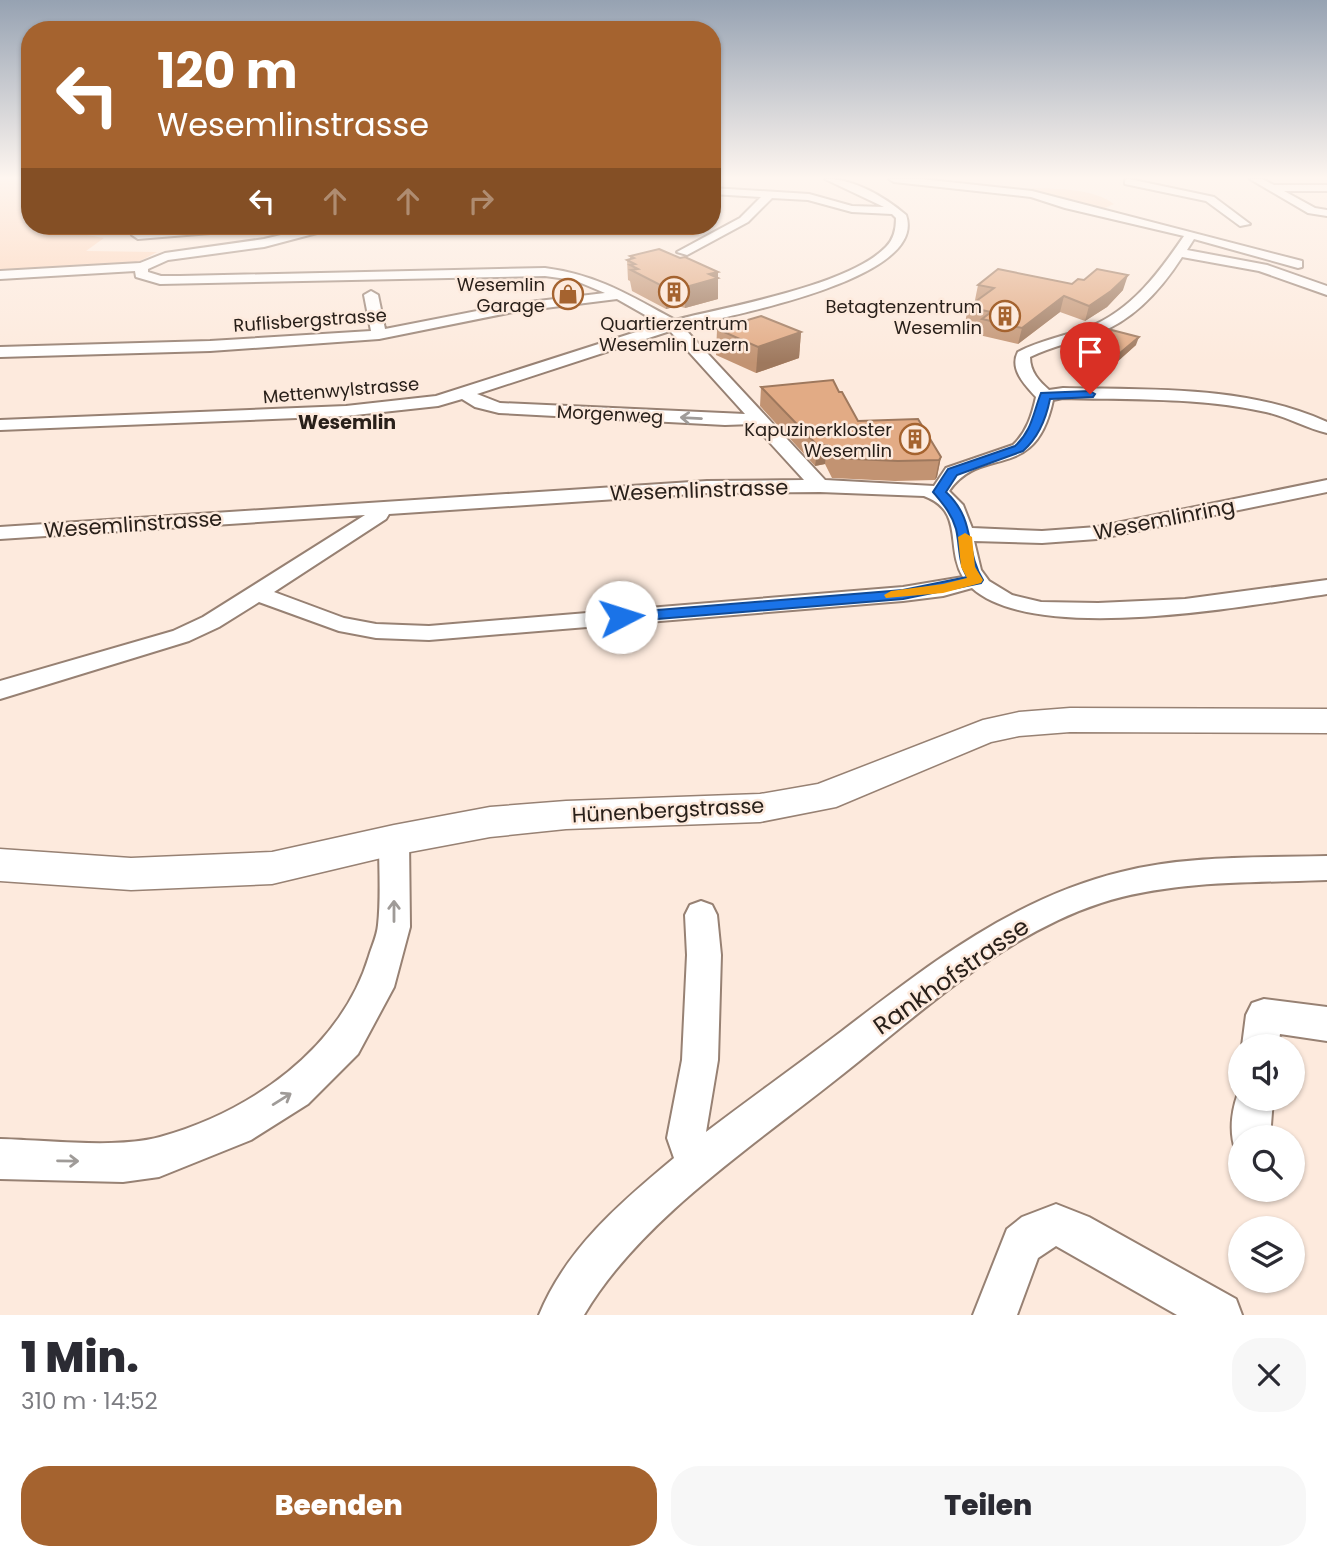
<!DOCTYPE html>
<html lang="de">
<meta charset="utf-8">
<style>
:root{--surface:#fff;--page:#f7f7f7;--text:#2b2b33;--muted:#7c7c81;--accent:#a5632f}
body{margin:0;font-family:Poppins,sans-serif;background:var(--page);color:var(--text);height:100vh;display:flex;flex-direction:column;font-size:26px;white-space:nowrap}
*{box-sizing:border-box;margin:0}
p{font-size:23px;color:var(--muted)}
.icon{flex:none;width:38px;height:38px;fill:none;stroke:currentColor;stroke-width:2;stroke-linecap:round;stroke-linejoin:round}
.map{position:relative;height:1315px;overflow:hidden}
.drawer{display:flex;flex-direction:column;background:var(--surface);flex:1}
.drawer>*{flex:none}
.top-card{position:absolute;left:21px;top:21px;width:700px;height:214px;border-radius:28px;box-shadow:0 2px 5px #0004;background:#a5632f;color:#fff;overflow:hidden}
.controls{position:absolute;left:1228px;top:1034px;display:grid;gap:14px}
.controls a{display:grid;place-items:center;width:77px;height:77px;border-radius:50%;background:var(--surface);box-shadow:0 2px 5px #0004;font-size:35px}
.pin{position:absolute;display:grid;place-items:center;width:60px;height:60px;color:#fff;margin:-72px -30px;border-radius:50% 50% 50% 0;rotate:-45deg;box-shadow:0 0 7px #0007}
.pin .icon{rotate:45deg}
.me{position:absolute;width:77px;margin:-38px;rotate:85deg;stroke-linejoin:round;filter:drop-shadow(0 0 5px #0008)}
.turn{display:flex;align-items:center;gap:24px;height:147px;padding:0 21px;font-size:32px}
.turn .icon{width:91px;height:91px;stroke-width:2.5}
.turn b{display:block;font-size:49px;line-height:60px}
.lanes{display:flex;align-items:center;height:66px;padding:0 21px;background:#0003;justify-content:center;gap:35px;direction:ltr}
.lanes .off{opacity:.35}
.round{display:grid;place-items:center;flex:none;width:74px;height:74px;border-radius:28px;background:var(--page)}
.head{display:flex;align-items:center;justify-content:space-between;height:119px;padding:0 21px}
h1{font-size:42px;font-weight:800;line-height:52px}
.cta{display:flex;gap:14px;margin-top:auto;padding:14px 21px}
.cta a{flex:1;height:80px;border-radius:28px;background:var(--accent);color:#fff;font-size:28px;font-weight:800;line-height:80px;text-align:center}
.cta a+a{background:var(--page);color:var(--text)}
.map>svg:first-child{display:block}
.green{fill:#fdd4b9}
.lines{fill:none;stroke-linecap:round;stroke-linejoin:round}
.minor-casing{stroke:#978173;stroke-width:4}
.tertiary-casing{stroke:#978173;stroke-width:3}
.minor{fill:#fff;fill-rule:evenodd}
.tertiary{fill:#fff;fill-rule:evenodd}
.wall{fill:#c29372}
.shaded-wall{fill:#9e785d}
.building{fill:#e2ab85;stroke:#9e785d;stroke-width:2}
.oneway{stroke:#9f9b98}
.route{fill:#1a73e8;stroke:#114b97;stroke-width:2}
.slow{fill:#f59e0b}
.labels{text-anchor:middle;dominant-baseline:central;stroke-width:5;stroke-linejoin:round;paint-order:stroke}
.far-poi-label{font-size:18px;fill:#29201a;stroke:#fdeadd;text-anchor:end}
.far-street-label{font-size:18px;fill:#29201a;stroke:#fdeadd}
.far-neighbourhood-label{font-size:19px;font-weight:bold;fill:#29201a;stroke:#fdeadd}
.street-label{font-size:21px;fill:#29201a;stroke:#fdeadd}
.near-street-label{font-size:24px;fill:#29201a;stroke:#fdeadd}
</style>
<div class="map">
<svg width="1327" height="1315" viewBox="0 0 1327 1315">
<rect width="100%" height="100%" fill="#fdeadd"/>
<g class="green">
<path d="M 0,179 L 30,179 L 30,226 L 105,226 L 81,234 L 104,238 L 86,251 L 157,252 L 129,267 L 0,273 Z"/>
<path d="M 1033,188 C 1058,189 1093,188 1114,204 L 1096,212 L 1023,193 Z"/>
</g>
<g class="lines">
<g class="minor-casing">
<g id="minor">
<path d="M 825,179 C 853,178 885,197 906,215 C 929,280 726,316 683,327 L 825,480 L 934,486 L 946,468 L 1013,445 C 1027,432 1032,415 1036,397 C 1025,385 1009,369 1018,352 C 1041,340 1065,336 1089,327 C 1132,310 1160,271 1184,236 L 1065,208 L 1031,197 L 894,182 L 889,179 L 921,179 L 1032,191 L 1302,261 L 1302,267 L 1298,268 L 1194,239 L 1187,250 L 1267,265 L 1327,286 L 1327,295 L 1259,271 L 1182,257 C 1162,288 1134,320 1098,333 C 1075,342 1052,346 1030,357 C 1030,372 1039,381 1049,390 L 1063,388 C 1151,390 1245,385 1327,422 L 1327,433 C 1306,428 1288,417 1266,412 C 1200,397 1130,400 1063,398 L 1053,400 C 1035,485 982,443 949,491 L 963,505 L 972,528 L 1042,531 L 1097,527 L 1327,480 L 1327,492 L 1097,539 L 1042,543 L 974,541 L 981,570 L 989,581 L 1012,595 L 1041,602 L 1098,603 L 1185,599 L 1327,580 L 1327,594 C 1245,606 1035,645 972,588 L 943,596 L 903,601 L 429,640 L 376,638 L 339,631 L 259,602 L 219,627 L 189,641 L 0,699 L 0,681 L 173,631 L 203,617 L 365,515 L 0,539 L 0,527 L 707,481 L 804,480 L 753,424 L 725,425 L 499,413 L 475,407 L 462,399 L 438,406 L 346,416 L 0,430 L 0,420 L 346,406 L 436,396 L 661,324 L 617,299 L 513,312 L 379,339 L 210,351 L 0,357 L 0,347 L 210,341 L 371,331 L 364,295 L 371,291 L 378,295 L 385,329 L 513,304 L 605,293 L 574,280 L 545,276 L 160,284 L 136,277 L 135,271 L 0,279 L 0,271 L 140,263 L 165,253 L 264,239 L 319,226 L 338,226 L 336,228 L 264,247 L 168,260 L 148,269 L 148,272 L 161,276 L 180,276 L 545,268 C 598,275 629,295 675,320 C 729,306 848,286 886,247 C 894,239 896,229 896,218 L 892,214 L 852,212 L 808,200 L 772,198 L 748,222 L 687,255 L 677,252 L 740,218 L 761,197 L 712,194 L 712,188 L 809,194 L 852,206 L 884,207 ZM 670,331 L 745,414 L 500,403 L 477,394 ZM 820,492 L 924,496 C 965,511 945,547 963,577 L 903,587 L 429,626 L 376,624 L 344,618 L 274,592 L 386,519 L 389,514 L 707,493 Z"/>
<path d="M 1129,179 L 1214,197 L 1250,224 L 1240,226 L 1206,201 L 1125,184 L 1125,180 Z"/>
<path d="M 1250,179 L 1262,179 L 1274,185 L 1327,185 L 1327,191 L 1284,191 L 1315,208 L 1327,210 L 1327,216 L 1308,213 Z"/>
<path d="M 215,226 L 264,226 L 258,229 L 138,239 L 132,235 L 138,231 Z"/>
<path d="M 558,226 L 572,226 L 562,231 L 558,230 Z"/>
<path d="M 394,828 L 405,832 L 409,840 L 410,927 L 394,987 L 358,1054 L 308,1104 L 251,1140 L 159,1177 L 123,1182 L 0,1179 L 0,1139 C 47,1140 116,1149 160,1137 C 250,1112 341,1049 369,956 C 372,946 377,936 378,925 C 381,898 379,868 379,840 L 383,832 Z"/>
<path d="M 1327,856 L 1327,880 C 1252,883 1173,880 1101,903 C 1000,936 920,1014 838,1078 C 754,1145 639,1221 584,1315 L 539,1315 C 566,1249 620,1203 674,1158 L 667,1138 L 682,1060 L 687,955 L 685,915 L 690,905 L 701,901 L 712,905 L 717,915 L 721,955 L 718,1060 L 706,1132 C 751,1098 797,1065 842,1031 C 928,965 1014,898 1121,872 C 1188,855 1259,858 1327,856 Z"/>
<path d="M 1264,999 L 1327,1007 L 1327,1041 L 1280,1034 L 1278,1046 L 1242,1046 L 1246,1015 L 1252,1003 Z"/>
<path d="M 1241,1086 L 1241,1099 L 1273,1099 L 1270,1138 L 1241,1138 L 1241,1154 L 1236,1152 C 1228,1131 1232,1106 1241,1086 Z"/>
<path d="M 1056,1204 L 1089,1217 L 1236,1299 L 1242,1315 L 1177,1315 L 1056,1246 L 1038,1258 L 1017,1315 L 973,1315 L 1007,1229 L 1022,1217 Z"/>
</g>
</g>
<g class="tertiary-casing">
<path id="tertiary" d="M 1070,708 L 1327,709 L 1327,733 L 1070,732 L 1019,736 L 991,742 L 836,807 L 760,822 L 566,829 L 490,837 L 394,855 L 272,884 L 131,890 L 0,881 L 0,849 L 131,858 L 272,852 L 394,825 L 490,807 L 566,801 L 760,794 L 818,784 L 983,720 L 1019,712 Z"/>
</g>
<use href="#minor" class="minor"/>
<use href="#tertiary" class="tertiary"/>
</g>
<g class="wall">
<path d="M 630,256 L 680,258 L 718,272 L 718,299 L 685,308 L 678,306 L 666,309 L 632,291 L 630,281 L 628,280 L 627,260 L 630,259 Z"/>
<path d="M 1072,284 L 1123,290 L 1107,307 L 1085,321 L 1060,312 L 1018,344 L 979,335 L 980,326 L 965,323 L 968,307 L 978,300 L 975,300 L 978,285 Z"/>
<path d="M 717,329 L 801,332 L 799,358 L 756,373 L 716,355 Z"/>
<path d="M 1084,344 L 1136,345 L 1117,362 L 1082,353 Z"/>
<path d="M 761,387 L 858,421 L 941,457 L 937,477 L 935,480 L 895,481 L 832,478 L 825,464 L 815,466 L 760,406 Z"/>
</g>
<g class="shaded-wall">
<path d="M 718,272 L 718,299 L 685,308 L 686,287 L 709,274 Z"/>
<path d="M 1128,275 L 1123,290 L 1107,307 L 1085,321 L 1089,306 Z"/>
<path d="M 678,285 L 678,306 L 666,309 L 666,288 Z"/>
<path d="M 1064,296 L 1060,312 L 1018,344 L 1022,328 Z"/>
<path d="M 801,332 L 799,358 L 756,373 L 758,347 Z"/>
<path d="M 1139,337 L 1136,345 L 1117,362 L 1120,353 Z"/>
<path d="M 827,445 L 825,464 L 815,466 L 818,446 Z"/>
<path d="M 941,457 L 937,477 L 935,480 L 939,460 Z"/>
</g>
<g class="building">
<path d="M 659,249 L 680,258 L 685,257 L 718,272 L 709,274 L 718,278 L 686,287 L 678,285 L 666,288 L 631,270 L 638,269 L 630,265 L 635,264 L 627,260 L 634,258 L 630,256 Z"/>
<path d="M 998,269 L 1072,284 L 1078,279 L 1084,280 L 1097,269 L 1128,275 L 1111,291 L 1089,306 L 1064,296 L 1022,328 L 982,319 L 991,312 L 968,307 L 994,288 L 978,285 Z"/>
<path d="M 761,316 L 801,332 L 758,347 L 717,329 Z"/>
<path d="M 1104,328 L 1139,337 L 1120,353 L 1084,344 Z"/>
<path d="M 833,380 L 839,392 L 842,392 L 858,421 L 918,419 L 941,457 L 939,460 L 898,461 L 834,458 L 827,445 L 818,446 L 761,387 Z"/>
</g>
<defs><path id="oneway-shaft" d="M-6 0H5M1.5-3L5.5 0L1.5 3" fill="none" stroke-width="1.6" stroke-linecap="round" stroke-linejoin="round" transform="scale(1.75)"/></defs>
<g class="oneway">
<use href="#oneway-shaft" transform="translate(691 418) rotate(-177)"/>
<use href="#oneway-shaft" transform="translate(394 911) rotate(-90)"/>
<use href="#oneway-shaft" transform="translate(282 1099) rotate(-32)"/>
<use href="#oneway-shaft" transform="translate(68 1161) rotate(1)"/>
</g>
<linearGradient id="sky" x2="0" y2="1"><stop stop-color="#96a2b2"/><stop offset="0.49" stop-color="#fef6f0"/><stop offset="1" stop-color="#fef6f0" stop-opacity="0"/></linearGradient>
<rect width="1327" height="363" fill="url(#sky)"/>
<path class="route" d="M 1090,391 L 1095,394 L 1093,397 L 1050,399 C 1046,419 1039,437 1023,451 L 957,475 L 946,492 C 977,521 964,549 983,580 L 981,583 L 903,599 L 621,622 L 613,617 L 621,613 L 903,590 L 967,577 C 958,562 960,546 956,529 C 952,514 943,504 933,492 L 948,469 L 1015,446 C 1032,431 1033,413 1041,393 Z"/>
<path class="slow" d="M 965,533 L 972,537 L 975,567 L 983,580 L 981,583 L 943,593 L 886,598 L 884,595 L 891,591 L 943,584 L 967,578 L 961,567 L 958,537 Z"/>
<defs>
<g id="building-ring" transform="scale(1.575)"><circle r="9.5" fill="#fdeadd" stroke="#a5632f" stroke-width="1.5"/><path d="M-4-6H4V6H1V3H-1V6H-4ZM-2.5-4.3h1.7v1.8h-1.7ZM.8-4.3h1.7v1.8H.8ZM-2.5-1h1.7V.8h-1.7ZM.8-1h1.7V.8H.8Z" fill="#a5632f"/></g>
<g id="shop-ring" transform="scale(1.575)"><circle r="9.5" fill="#fdeadd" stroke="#a5632f" stroke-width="1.5"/><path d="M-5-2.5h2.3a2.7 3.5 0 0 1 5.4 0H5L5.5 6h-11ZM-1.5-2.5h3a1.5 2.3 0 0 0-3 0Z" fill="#a5632f"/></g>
</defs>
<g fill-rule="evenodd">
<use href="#building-ring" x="674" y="292"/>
<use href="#shop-ring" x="568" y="294"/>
<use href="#building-ring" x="1005" y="316"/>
<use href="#building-ring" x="915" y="439"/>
</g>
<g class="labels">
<g class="far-poi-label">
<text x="545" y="284">Wesemlin<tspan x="545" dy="21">Garage</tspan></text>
<text x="982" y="306">Betagtenzentrum<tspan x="982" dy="21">Wesemlin</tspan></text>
<text x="674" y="323" text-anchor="middle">Quartierzentrum<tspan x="674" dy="21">Wesemlin Luzern</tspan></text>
<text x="892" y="429">Kapuzinerkloster<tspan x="892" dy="21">Wesemlin</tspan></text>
</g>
<g class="far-street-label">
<text transform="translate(310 320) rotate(-4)">Ruflisbergstrasse</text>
<text transform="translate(341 390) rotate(-5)">Mettenwylstrasse</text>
<text transform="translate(610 414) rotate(3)">Morgenweg</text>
</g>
<g class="far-neighbourhood-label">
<text x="347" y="422">Wesemlin</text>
</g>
<g class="street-label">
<text transform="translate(699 490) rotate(-2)">Wesemlinstrasse</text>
<text transform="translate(1164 519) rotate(-11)">Wesemlinring</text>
<text transform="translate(133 524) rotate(-4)">Wesemlinstrasse</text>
<text transform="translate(668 810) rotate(-3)">Hünenbergstrasse</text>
</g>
<g class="near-street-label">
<text transform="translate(951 976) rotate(-35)">Rankhofstrasse</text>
</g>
</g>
</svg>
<div class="controls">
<a><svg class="icon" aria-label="sound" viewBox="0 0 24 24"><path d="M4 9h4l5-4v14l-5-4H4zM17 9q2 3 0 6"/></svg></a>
<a><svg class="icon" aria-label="search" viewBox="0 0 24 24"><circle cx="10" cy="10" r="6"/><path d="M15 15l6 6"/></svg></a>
<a><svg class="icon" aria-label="layers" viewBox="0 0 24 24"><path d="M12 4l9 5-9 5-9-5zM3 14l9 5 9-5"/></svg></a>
</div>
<div class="pin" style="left:1090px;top:394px;background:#d93025"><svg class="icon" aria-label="arrive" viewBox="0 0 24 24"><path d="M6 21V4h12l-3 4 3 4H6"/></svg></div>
<svg class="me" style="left:621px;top:617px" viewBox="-20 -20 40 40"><circle r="19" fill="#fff"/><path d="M0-13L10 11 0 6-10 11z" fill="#1a73e8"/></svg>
<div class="top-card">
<div class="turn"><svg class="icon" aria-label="left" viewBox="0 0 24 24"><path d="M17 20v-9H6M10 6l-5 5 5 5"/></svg><div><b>120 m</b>Wesemlinstrasse</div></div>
<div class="lanes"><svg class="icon" aria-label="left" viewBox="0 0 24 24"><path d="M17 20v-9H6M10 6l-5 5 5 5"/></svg><svg class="icon off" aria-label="ahead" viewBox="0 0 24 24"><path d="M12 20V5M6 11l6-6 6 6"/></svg><svg class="icon off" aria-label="ahead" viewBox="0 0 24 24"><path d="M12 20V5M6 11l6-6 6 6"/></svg><svg class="icon off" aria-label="right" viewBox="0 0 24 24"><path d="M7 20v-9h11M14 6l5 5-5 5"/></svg></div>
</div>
</div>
<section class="drawer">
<div class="head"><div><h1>1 Min.</h1><p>310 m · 14:52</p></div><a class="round"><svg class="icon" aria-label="close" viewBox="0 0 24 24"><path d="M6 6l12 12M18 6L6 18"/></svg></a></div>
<div class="cta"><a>Beenden</a><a>Teilen</a></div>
</section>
